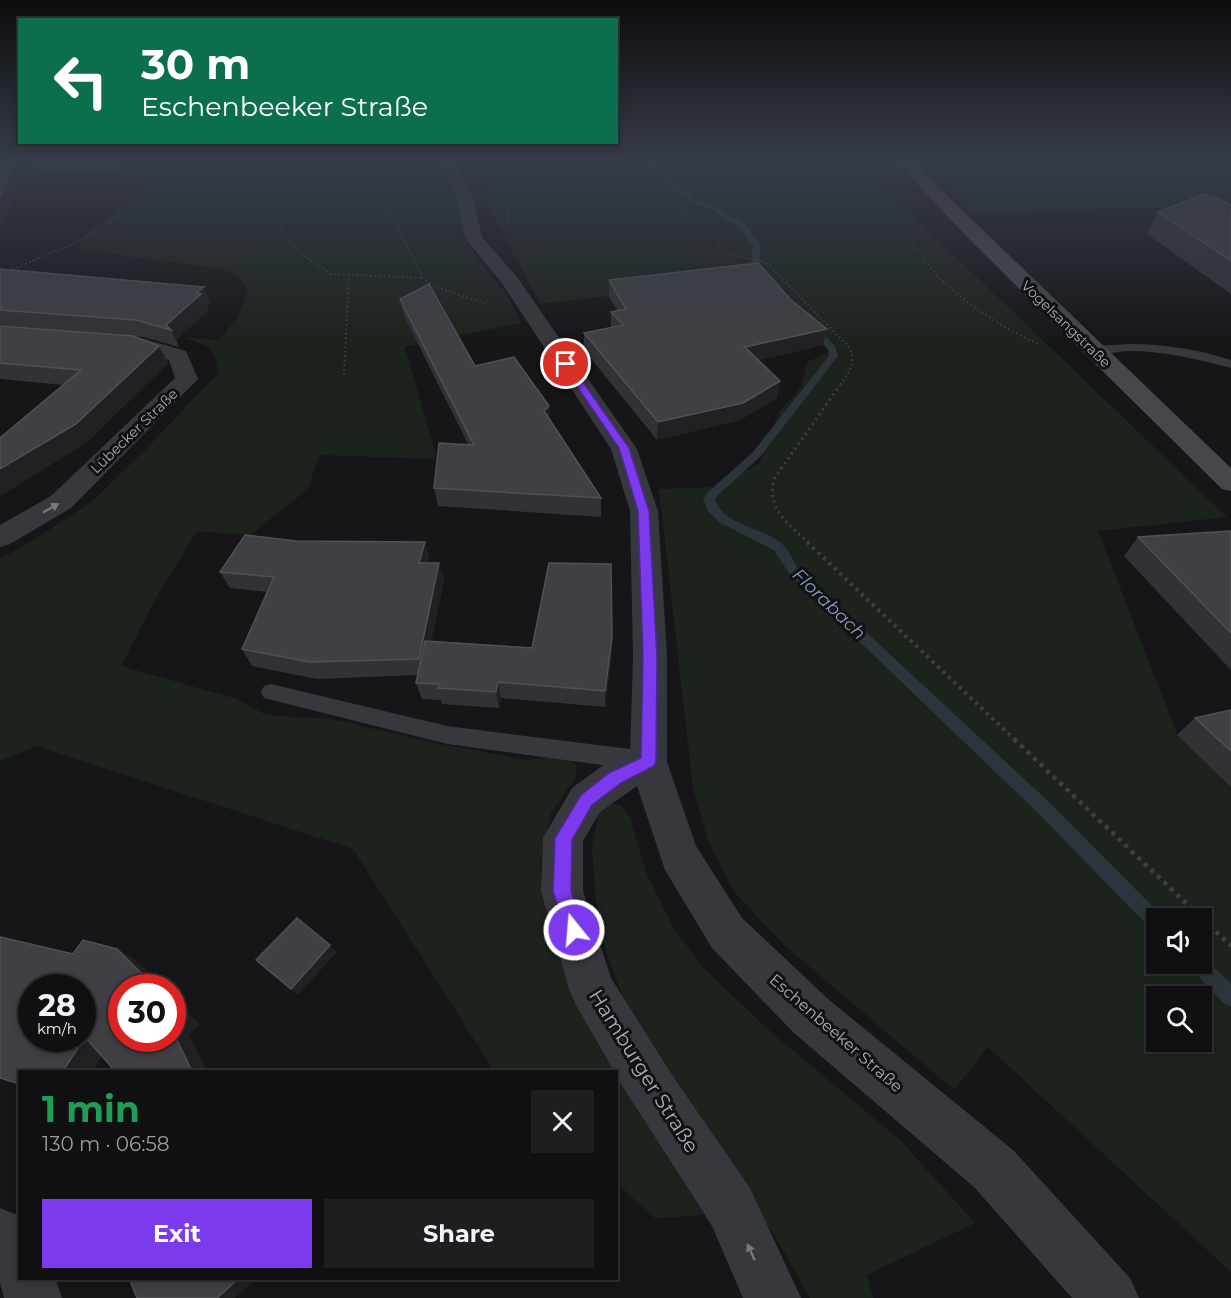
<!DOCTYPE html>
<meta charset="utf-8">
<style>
:root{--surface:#101012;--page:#1e1e20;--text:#f1f3f6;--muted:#9c9d9f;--line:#303032;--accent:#7c3aed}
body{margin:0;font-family:Montserrat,sans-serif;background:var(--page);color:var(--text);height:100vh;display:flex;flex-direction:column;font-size:22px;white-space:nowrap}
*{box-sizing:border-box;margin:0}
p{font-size:20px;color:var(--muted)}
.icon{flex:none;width:33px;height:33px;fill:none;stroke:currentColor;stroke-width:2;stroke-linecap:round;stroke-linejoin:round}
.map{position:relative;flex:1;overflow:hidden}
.details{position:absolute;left:18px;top:1070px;width:600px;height:210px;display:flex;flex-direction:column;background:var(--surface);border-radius:0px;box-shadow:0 3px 9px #0003,0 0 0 2px var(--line)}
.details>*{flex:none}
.top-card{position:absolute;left:18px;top:18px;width:600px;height:126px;border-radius:0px;box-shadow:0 3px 9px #0003,0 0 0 2px var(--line);background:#0b6e4f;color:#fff;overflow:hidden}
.fabs{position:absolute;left:1146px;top:908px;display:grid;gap:12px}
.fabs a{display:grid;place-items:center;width:66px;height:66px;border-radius:0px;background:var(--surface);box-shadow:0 3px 9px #0003,0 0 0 2px var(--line);font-size:30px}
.speed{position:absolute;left:18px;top:974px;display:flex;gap:12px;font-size:30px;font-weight:700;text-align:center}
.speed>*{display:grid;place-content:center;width:78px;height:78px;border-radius:50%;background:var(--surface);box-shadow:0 3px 9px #0003,0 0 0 2px var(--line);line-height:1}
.speed small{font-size:15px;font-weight:400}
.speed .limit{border:9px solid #d22;background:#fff;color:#111}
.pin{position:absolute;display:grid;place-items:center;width:51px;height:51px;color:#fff;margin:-26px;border:3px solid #fff;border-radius:50%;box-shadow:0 2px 6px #0007}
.me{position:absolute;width:66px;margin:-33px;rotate:343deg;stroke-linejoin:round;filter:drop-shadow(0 0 4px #0008)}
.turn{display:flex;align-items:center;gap:21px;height:126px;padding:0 24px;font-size:27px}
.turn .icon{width:78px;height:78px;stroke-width:2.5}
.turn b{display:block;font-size:42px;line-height:51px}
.round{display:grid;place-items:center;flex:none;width:63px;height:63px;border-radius:0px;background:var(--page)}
.head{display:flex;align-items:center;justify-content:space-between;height:102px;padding:0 24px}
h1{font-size:36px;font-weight:700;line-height:45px;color:#1e9e55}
.action{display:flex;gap:12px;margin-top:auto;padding:12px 24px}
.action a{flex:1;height:69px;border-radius:0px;background:var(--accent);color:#fff;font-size:24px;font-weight:700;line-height:69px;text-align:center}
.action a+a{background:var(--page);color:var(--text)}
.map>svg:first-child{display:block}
.green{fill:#1c231d;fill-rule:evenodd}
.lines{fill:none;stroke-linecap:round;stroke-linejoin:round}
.stream{fill:#2c353c;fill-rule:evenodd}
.path-far4{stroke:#3d3f44;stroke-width:1.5;stroke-dasharray:1.5 2;stroke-linecap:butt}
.path-far3{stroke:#3d3f44;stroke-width:2;stroke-dasharray:1.5 3;stroke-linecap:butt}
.path-far2{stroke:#3d3f44;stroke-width:3;stroke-dasharray:2 4;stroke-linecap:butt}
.path-far1{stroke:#3d3f44;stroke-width:4;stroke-dasharray:3 4.5;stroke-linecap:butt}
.path{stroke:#3d3f44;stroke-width:4.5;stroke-dasharray:4 5;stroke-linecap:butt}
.lane{fill:#37383d;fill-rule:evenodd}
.street{fill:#37383d;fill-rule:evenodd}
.secondary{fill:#45474d;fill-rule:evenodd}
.wall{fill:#323236}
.shaded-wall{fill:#212124}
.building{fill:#3f3f44;stroke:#4f5156;stroke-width:1.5;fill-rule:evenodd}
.oneway{fill:#757881}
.route{fill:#7c3aed;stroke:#51269a;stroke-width:1.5}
.labels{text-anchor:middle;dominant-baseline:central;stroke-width:6;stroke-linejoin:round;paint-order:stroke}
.far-street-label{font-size:14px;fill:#a8adb8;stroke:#111113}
.street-label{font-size:16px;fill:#a8adb8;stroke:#111113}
.water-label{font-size:18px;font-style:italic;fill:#7f9bb3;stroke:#111113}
.near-street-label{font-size:20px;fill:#a8adb8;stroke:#111113}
</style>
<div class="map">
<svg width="1231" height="1298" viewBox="0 0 1231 1298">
<rect width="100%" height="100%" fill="#161618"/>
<g class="green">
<path d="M 149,162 L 441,162 L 456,193 L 464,238 L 481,263 L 507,295 L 521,323 L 405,347 L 437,459 L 319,455 L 308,489 L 250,535 L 197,531 L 157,596 L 121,666 L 237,699 L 266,715 L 332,719 L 430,742 L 526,760 L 566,755 L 577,766 L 575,778 L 551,813 L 540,863 L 550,927 L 572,996 L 614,1071 L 494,1071 L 353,849 L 36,746 L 0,761 L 0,559 L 35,539 L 90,503 L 144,451 L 218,373 C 215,345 208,346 183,337 L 219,340 L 238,317 L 248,291 L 241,278 L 227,270 L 77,249 L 91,229 L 135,200 L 154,179 Z"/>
<path d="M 475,162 L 857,162 L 1227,517 L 1098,531 L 1177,734 L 1231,785 L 1231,1272 L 988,1047 L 954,1090 L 784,945 L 736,894 L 709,844 L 693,788 L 659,489 L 715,487 L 760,463 L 779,412 L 801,387 L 807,362 L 830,352 L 763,277 L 541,304 L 480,193 L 489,179 ZM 1156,918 L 1202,918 L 1202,963 L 1156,963 ZM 1156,996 L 1202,996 L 1202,1041 L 1156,1041 Z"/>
<path d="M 923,162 L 1231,162 L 1231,204 L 972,214 Z"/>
<path d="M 610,803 L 621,805 L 630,817 L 646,872 L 674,929 L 704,968 L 763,1025 L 900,1140 L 975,1223 L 867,1275 L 873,1298 L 810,1298 L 778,1241 L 651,1046 L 625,1003 L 605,948 L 596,901 L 592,848 L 599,811 Z"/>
<path d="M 616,1075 L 704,1215 L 655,1218 L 617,1184 Z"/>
</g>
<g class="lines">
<g class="stream">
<path d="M 645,162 L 655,164 L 694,199 L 716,206 C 722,214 737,217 745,225 C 752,231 754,239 761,244 L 759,265 L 769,274 L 769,278 L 763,278 L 751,266 L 753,245 C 745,241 746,232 739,227 C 731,220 716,216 711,208 C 705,206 693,205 688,201 C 674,189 660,174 645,162 Z"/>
<path d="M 810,327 L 816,327 L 835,346 L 838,356 L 760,457 L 717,496 L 715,500 C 725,527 764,527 782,544 C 789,550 794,562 798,569 L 1049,802 L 1162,916 L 1163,918 L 1156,918 L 1156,931 L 1150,928 L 1037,812 L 790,575 L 774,550 L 719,522 L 708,511 L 703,500 L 708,492 L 752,453 L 829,356 L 828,349 L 810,331 Z"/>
<path d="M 1202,955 L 1231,984 L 1231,1006 L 1224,1004 L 1192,969 L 1189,963 L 1202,963 Z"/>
</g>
<g class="path-far4">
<path d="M 165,162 L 184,174"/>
<path d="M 253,162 C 265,197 280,241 313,262"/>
<path d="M 371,162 L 383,199 L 415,262"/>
<path d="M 594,162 L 607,191 L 613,196 L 674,209 L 698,218 L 724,250 L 732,255 L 765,262"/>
<path d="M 812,162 L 868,184 L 927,262"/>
<path d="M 862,162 L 868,184"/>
<path d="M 1153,162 L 1231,173"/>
<path d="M 508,226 L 506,168 L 510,162"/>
<path d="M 29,262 L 76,243 L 184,174 L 198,162"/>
</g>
<g class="path-far3">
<path d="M 311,261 L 331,274 L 423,278"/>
<path d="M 414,261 L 423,278 L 433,286 L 486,304"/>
<path d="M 758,261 L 765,262 L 850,348 C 856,365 848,373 839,387"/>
<path d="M 925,261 C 953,297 997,325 1038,344"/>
<path d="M 0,274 L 33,261"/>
<path d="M 344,375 L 349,275"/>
</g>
<path class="path-far2" d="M 809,543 C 789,525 766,509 774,479 L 840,385"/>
<path class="path-far1" d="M 807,542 L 1015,740"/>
<path class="path" d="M 1014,739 L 1231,946"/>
<g class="lane">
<path d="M 1129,344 C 1164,344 1197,349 1231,360 L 1231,368 C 1196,359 1165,351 1129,351 C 1117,351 1096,358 1088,350 L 1094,346 Z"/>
<path d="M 271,684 L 447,726 L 646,751 L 654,754 L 657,761 L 654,768 L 646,771 L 447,744 L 264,698 L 261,692 L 264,686 Z"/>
</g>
<g class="street">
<path d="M 439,162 L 453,162 L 472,194 L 482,237 L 516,276 L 637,449 L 658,511 L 667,656 L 667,762 L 696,846 L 742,918 L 828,999 L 1013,1150 L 1130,1278 L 1139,1298 L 1072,1298 L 975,1188 L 794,1033 L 712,948 L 665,870 L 637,786 L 600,812 L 583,841 L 583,891 L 611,978 L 672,1075 L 750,1188 L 801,1298 L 743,1298 L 712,1226 L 616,1076 L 616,1071 L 614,1071 L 576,1005 L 569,989 L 541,891 L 543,838 L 572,788 L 602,766 L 630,753 L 633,656 L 630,511 L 611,449 L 502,283 L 465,238 L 456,194 Z"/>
<path d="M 116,337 L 144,339 L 186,351 L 198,379 L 71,508 L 10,544 L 0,547 L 0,525 L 51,496 L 175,378 L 169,360 L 142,351 L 108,348 L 105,343 L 108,338 Z"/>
<path d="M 0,1208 L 20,1216 L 20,1278 L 55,1278 L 62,1298 L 4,1298 L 0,1283 Z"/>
</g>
<path class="secondary" d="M 896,162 L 912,162 L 1231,468 L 1231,491 L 1222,489 L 971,241 Z"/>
</g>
<g class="wall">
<path d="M 0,162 L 115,162 L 120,172 L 39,173 L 22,177 L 3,223 L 0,225 Z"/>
<path d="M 1231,205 L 1231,294 L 1147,234 L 1158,212 Z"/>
<path d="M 0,269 L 211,303 L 207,306 L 208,310 L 176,340 L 179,347 L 144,337 L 0,325 Z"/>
<path d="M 609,280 L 823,345 L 759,360 L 780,381 L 777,398 L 740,420 L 657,440 L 584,350 L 584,333 L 611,328 L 611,312 L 618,311 L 609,297 Z"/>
<path d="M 400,299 L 475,366 L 549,406 L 550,419 L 601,498 L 601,517 L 438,506 L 434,488 L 468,444 L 404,316 Z"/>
<path d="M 0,326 L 159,346 L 168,363 L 87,442 L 0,496 L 0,438 L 64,385 L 0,379 Z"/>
<path d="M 1231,531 L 1231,670 L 1124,556 L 1138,537 Z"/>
<path d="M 296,541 L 425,542 L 429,559 L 428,563 L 444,580 L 431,641 L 612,653 L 605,707 L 501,698 L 499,708 L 442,704 L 441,700 L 422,699 L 416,683 L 418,675 L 317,679 L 252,666 L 242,649 L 268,592 L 230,588 L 220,572 Z"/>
<path d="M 1231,710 L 1231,787 L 1177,735 L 1195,718 Z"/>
</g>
<g class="shaded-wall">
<path d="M 22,162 L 33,162 L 39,173 L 22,177 L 3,223 L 0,225 L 0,196 L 15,164 Z"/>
<path d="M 204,287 L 211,303 L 207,306 L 208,310 L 176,340 L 171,330 L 166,325 L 196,293 Z"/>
<path d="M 827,329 L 823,345 L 743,364 L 745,347 Z"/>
<path d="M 159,346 L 168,363 L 87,442 L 0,496 L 0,469 Z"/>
<path d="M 780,381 L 777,398 L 740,420 L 657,440 L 658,422 Z"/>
<path d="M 549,406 L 550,424 L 544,411 Z"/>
<path d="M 425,542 L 429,559 L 424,580 L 419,563 Z"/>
<path d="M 439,563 L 444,580 L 425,675 L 419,659 Z"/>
<path d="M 612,637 L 612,653 L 605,707 L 605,691 Z"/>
<path d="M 498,682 L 501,698 L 499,708 L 496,692 Z"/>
<path d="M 330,945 L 337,952 L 298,995 L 291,989 Z"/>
<path d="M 117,949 L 137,961 L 163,987 L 155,987 Z"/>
<path d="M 172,997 L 199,1024 L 189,1035 L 207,1071 L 192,1071 L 172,1030 Z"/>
<path d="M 85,1037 L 107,1047 L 93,1071 L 63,1071 Z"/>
<path d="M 239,1278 L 257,1278 L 235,1298 L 217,1298 Z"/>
<path d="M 373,1278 L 379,1278 L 377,1280 L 370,1281 Z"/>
</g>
<g class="building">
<path d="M 0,162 L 22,162 L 15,164 L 0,196 Z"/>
<path d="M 1204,194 L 1220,199 L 1231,205 L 1231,261 L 1158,212 Z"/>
<path d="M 758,263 L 791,300 L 827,329 L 745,347 L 780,381 L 743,403 L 658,422 L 584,333 L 624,325 L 611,312 L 626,309 L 609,280 Z"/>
<path d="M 0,269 L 204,287 L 196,293 L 201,294 L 166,325 L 171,330 L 136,320 L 0,310 Z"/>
<path d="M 429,284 L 475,366 L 514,357 L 549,406 L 544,411 L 601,498 L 434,488 L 439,443 L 474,445 L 400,299 Z"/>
<path d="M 0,326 L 133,336 L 159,346 L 76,424 L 0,469 L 0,438 L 81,370 L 0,363 Z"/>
<path d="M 1231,531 L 1231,633 L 1138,537 Z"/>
<path d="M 245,535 L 296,541 L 425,542 L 419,563 L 439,563 L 419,659 L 309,662 L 242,649 L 274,577 L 220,572 Z"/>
<path d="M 549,563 L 611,564 L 612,637 L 605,691 L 498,682 L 496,692 L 438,688 L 439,684 L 416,683 L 425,641 L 532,648 Z"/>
<path d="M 1231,710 L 1231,751 L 1195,718 Z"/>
<path d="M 297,918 L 330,945 L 291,989 L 256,960 Z"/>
<path d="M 0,937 L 73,954 L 83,940 L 117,949 L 155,987 L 122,987 L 122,1038 L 172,1038 L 172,1030 L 192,1071 L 115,1071 L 85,1037 L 63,1071 L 20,1071 L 20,1084 L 0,1078 ZM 32,987 L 82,987 L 82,1038 L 32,1038 Z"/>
<path d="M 172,1005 L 181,1013 L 172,1022 Z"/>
<path d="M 129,1278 L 239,1278 L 217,1298 L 137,1298 Z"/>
</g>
<defs><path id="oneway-solid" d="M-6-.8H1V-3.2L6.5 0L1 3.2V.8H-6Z" transform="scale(1.5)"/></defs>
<g class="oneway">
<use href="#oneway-solid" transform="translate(51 508) rotate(-29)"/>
<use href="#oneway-solid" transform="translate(751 1252) rotate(-114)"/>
</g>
<linearGradient id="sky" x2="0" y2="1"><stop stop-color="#0c0c0d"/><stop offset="0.47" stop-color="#363c48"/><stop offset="1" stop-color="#363c48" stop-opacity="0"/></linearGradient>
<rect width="1231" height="344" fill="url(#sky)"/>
<path class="route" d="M 563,362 L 569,362 L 629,448 L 649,511 L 657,656 L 656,762 L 654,766 L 621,783 L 592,805 L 572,840 L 571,891 L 583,930 L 580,936 L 574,939 L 568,936 L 553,891 L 555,838 L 581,795 L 609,773 L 641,758 L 643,656 L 638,511 L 619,448 L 562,364 Z"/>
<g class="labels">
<g class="far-street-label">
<text transform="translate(1066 324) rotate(44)">Vogelsangstraße</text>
<text transform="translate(134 431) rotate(-44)">Lübecker Straße</text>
</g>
<g class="street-label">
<text transform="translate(836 1033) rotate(41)">Eschenbeeker Straße</text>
</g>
<g class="water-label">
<text transform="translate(829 604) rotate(44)">Florabach</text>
</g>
<g class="near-street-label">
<text transform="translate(644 1071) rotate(58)">Hamburger Straße</text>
</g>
</g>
</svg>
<div class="fabs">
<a><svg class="icon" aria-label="sound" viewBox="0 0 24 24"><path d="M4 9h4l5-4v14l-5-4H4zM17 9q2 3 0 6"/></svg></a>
<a><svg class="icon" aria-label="search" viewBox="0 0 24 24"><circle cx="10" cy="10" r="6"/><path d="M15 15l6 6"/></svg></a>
</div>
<div class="speed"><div>28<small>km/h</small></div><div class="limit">30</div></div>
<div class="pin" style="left:566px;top:364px;background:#d93025"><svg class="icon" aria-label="arrive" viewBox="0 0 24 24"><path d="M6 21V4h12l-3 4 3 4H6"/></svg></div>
<svg class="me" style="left:574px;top:930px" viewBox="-20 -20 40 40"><circle r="17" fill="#7c3aed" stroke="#fff" stroke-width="3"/><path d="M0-11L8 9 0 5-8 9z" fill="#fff"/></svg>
<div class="top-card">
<div class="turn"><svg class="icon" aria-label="left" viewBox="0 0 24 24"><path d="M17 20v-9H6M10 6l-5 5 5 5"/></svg><div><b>30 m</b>Eschenbeeker Straße</div></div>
</div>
<section class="details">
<div class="head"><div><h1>1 min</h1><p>130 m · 06:58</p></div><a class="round"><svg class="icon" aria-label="close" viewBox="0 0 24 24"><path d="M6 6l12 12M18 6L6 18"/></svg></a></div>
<div class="action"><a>Exit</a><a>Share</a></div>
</section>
</div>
